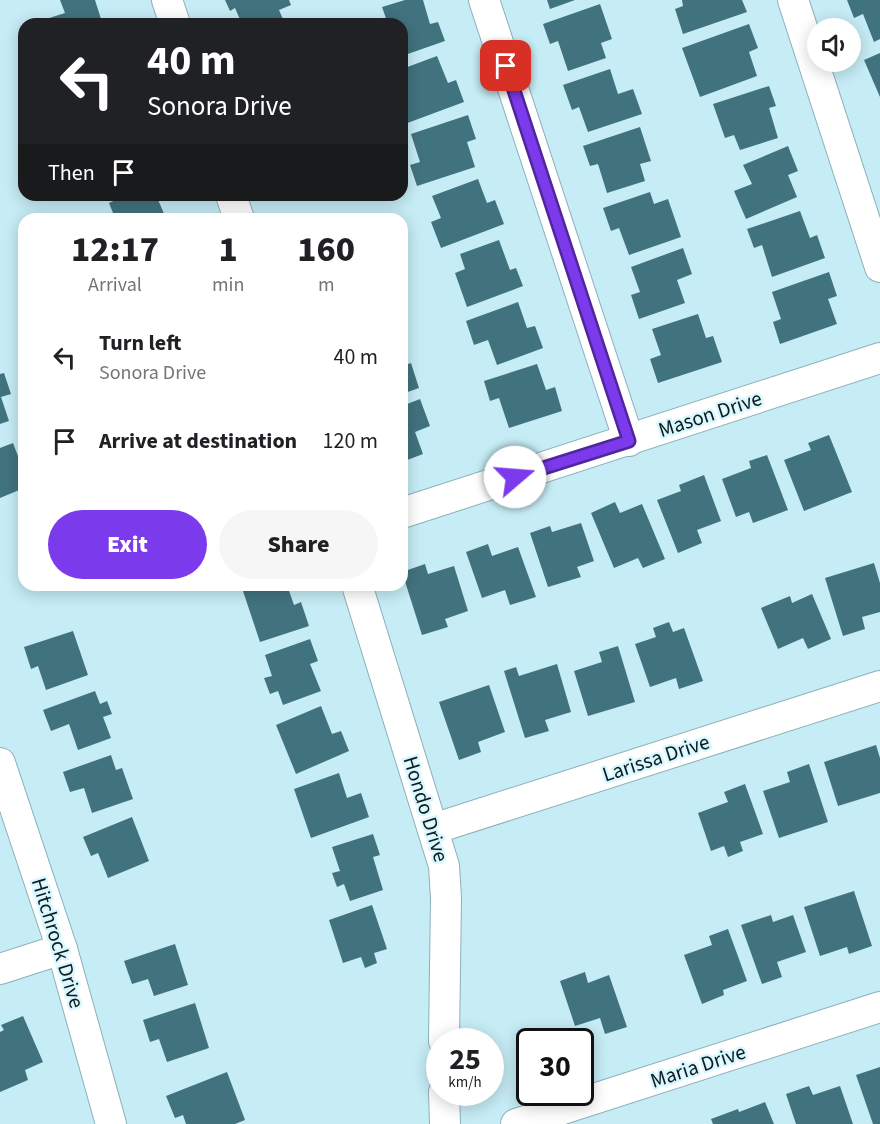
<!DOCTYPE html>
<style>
:root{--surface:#fff;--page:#f6f6f6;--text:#202124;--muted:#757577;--accent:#7c3aed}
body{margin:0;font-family:"Source Sans 3",sans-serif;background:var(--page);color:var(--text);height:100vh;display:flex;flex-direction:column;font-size:22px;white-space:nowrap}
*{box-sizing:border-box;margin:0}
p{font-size:20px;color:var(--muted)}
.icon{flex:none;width:33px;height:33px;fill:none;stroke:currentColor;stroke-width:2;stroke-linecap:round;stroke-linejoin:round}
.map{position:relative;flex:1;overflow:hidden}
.panel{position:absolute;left:18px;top:213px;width:390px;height:378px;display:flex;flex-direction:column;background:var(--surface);border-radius:18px;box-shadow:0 3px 15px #0003}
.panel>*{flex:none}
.top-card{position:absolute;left:18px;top:18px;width:390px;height:183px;border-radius:18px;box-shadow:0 3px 15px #0003;background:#202124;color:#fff;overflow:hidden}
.controls{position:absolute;left:807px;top:18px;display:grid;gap:12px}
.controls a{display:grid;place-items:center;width:54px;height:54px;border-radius:50%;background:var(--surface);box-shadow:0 3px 15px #0003;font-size:30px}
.speed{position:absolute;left:426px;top:1028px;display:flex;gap:12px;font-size:30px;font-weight:700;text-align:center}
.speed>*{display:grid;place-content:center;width:78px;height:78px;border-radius:50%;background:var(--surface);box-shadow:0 3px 15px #0003;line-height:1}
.speed small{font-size:15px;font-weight:400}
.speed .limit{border:3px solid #111;border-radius:9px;background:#fff;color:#111}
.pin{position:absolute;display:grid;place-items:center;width:51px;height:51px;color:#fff;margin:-26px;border-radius:12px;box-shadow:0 3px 9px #0006}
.me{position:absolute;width:66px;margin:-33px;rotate:72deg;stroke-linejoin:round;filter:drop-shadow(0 0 4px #0008)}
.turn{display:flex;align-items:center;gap:21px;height:126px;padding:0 30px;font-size:27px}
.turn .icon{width:78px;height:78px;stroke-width:2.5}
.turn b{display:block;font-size:42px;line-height:51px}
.then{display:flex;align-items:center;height:57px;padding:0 30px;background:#0003;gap:12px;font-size:22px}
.eta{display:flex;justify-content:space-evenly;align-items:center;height:102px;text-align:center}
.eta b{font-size:36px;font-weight:800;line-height:42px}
.cta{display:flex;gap:12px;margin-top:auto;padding:12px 30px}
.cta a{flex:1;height:69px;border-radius:36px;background:var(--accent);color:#fff;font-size:24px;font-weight:800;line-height:69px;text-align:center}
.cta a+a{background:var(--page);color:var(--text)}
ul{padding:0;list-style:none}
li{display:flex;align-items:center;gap:18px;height:84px;padding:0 30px}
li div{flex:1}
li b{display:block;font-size:22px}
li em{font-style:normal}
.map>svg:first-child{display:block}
.building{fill:#41737f}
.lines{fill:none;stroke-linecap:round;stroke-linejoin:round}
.minor-casing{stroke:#8cb0b9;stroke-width:32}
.minor{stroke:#fff;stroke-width:30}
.route-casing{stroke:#51269a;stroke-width:15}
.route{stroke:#7c3aed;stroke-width:10}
.labels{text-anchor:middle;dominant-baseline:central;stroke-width:5;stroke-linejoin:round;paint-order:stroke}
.street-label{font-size:21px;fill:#0d1b1e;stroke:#d9f7ff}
</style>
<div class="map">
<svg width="880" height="1124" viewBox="0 0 880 1124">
<rect width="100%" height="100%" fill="#c6ecf5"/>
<g class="building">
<path d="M 60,0 L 95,0 L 102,22 L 44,24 L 43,20 L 65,13 Z"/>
<path d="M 225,0 L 289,0 L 291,5 L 279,10 L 285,24 L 242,24 L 235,8 L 230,11 Z"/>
<path d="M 405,0 L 423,0 L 430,24 L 438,22 L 445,41 L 402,56 L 402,24 L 388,24 L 382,7 Z"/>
<path d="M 547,0 L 575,0 L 550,9 Z"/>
<path d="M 682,0 L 742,0 L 747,12 L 683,34 L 675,9 L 683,6 Z"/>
<path d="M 847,0 L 880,0 L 880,39 L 874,42 L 863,14 L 854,18 Z"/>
<path d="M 600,4 L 612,39 L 601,43 L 606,58 L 568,71 L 558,41 L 550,44 L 543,24 Z"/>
<path d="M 749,24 L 758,48 L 749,52 L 757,76 L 700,97 L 682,48 Z"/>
<path d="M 880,53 L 880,97 L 864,60 Z"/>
<path d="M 437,56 L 448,83 L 456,80 L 464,102 L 402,125 L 402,69 Z"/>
<path d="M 610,69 L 618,94 L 633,89 L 642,114 L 588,132 L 579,107 L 572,110 L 563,85 Z"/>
<path d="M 769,86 L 776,106 L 769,108 L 778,138 L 740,150 L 734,135 L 725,138 L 713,104 Z"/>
<path d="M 468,115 L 476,139 L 467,142 L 475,167 L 417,186 L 410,165 L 420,162 L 411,134 Z"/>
<path d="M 640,127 L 651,161 L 640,164 L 645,181 L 607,193 L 598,164 L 590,166 L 583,146 Z"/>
<path d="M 788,146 L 798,171 L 788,175 L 797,197 L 746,219 L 734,191 L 752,184 L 743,165 Z"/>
<path d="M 478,179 L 487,203 L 495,200 L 504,224 L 441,248 L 431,222 L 441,218 L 432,196 Z"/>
<path d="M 650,192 L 654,204 L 668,199 L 681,237 L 629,255 L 619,228 L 611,231 L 603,208 Z"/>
<path d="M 119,195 L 156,195 L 165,216 L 158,219 L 125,219 L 123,214 L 115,218 L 109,203 L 120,198 Z"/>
<path d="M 800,211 L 810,238 L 817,235 L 825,258 L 772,277 L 762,245 L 754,248 L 747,229 Z"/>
<path d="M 366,214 L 368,219 L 351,219 Z"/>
<path d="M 499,240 L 510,270 L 516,268 L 523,286 L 467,307 L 455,273 L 465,269 L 460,254 Z"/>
<path d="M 683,248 L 692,274 L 677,280 L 685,303 L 639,319 L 631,295 L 640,292 L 631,267 Z"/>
<path d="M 829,272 L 837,296 L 828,299 L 837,324 L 780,344 L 773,322 L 781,319 L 772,292 Z"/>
<path d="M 518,302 L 527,328 L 535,326 L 543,348 L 497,365 L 488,340 L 474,345 L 466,321 Z"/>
<path d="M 698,314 L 706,338 L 713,336 L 722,362 L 658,383 L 650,359 L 661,355 L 652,329 Z"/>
<path d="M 411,363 L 419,388 L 402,394 L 402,366 Z"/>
<path d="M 537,364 L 546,390 L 555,387 L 562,411 L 509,428 L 499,398 L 490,401 L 484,381 Z"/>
<path d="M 4,373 L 11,394 L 1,397 L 9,421 L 0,424 L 0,374 Z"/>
<path d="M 420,399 L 430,426 L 415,432 L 423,454 L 402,462 L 402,406 Z"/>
<path d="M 829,435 L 852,492 L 804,511 L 784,460 L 811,450 L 808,443 Z"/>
<path d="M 13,443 L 24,472 L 24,488 L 0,498 L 0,448 Z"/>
<path d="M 767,455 L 788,510 L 753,523 L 749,512 L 736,517 L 722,479 L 751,468 L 749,461 Z"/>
<path d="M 704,475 L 721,521 L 697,530 L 702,543 L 678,553 L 657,500 L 681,491 L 679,485 Z"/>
<path d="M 615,502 L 620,513 L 642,504 L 665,559 L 643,568 L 638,558 L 614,568 L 591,513 Z"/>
<path d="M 581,523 L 594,561 L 577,567 L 581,577 L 548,587 L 530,533 L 550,526 L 552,532 Z"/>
<path d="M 488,544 L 492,556 L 518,547 L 536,597 L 510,605 L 505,590 L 482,598 L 466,552 Z"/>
<path d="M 874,563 L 880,583 L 880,612 L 862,617 L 865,629 L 843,636 L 825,578 Z"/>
<path d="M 425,564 L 428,574 L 454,566 L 468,611 L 445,619 L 448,627 L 422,635 L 402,572 Z"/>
<path d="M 261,585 L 287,585 L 294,605 L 301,602 L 309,626 L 260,642 L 243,591 Z"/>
<path d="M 812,594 L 831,639 L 808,649 L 803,638 L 778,649 L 761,608 L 790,596 L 792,603 Z"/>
<path d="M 669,622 L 673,632 L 684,628 L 703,681 L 679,689 L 676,678 L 650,687 L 635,644 L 656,637 L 653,628 Z"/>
<path d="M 73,631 L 88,675 L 46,690 L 38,666 L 31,669 L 24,647 Z"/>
<path d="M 310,639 L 318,661 L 310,664 L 321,691 L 283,705 L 278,691 L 270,694 L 264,678 L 272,676 L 265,655 Z"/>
<path d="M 618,646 L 635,702 L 588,716 L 574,671 L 602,662 L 599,652 Z"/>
<path d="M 557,664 L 571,712 L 545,720 L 549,731 L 525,738 L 504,671 L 516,667 L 519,676 Z"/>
<path d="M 489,685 L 505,732 L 478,742 L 481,752 L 459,760 L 439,702 Z"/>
<path d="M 95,691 L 100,704 L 107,701 L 112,714 L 103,717 L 111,738 L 78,750 L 69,724 L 51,731 L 43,710 Z"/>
<path d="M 321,706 L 332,734 L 341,731 L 349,751 L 296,774 L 276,725 Z"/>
<path d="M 876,745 L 880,758 L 880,793 L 838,806 L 824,762 Z"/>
<path d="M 111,755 L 116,770 L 122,768 L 133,799 L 92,813 L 84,788 L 70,792 L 63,772 Z"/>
<path d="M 809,764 L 828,822 L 779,838 L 763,791 L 790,782 L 787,772 Z"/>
<path d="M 339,773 L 347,798 L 361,793 L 369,817 L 311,838 L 294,789 Z"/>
<path d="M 745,784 L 763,834 L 740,842 L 743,851 L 728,857 L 724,846 L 711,851 L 698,813 L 728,802 L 724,792 Z"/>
<path d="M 132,817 L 149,861 L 108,878 L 98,853 L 91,856 L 83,837 Z"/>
<path d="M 373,834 L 380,855 L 373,857 L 383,890 L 350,901 L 344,884 L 337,887 L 332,873 L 340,871 L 332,847 Z"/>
<path d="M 854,891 L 872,946 L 849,954 L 847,947 L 820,956 L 804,907 Z"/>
<path d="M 372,905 L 387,949 L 374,953 L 377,963 L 365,968 L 361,957 L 343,963 L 329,920 Z"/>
<path d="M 771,915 L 773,922 L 793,915 L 806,952 L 777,962 L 782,977 L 762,984 L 741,925 Z"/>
<path d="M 728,929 L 747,981 L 723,990 L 724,995 L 702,1004 L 684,955 L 712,945 L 709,936 Z"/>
<path d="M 175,944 L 188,985 L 154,996 L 148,979 L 132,984 L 124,961 Z"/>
<path d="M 585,972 L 588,983 L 609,975 L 627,1027 L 605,1034 L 600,1018 L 575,1026 L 560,981 Z"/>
<path d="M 195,1003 L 209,1048 L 167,1062 L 159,1039 L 150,1042 L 143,1020 Z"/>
<path d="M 23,1016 L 43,1062 L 25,1070 L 28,1080 L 0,1092 L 0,1032 L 4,1030 L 1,1025 Z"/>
<path d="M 880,1067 L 880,1124 L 873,1124 L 856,1075 Z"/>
<path d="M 227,1072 L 245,1120 L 235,1124 L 186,1124 L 183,1115 L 175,1118 L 166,1096 Z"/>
<path d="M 809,1086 L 813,1095 L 840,1086 L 853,1124 L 796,1124 L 786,1094 Z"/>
<path d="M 765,1102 L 774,1124 L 713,1124 L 711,1119 L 738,1109 L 739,1112 Z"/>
</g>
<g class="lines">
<g class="minor-casing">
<g id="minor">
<path d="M 167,0 L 175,24"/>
<path d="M 484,0 L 629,441"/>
<path d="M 793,0 L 880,267"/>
<path d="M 231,195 L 239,219"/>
<path d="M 402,513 L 880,358"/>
<path d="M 357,585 L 444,866 L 446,898 L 444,1041"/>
<path d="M 0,763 L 62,949 L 111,1124"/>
<path d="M 433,829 L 880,686"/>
<path d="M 0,969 L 62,949"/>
<path d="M 444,1092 L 445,1124"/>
<path d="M 516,1124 L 880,1007"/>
</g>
</g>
<use href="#minor" class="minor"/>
</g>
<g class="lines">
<g class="route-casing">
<path id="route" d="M 506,66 L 629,441 L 515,477"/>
</g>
<use href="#route" class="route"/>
</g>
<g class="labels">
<g class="street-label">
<text transform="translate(710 414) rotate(-18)">Mason Drive</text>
<text transform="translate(656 758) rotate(-18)">Larissa Drive</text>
<text transform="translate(426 809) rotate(73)">Hondo Drive</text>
<text transform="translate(58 943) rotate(73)">Hitchrock Drive</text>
<text transform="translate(698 1066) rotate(-18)">Maria Drive</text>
</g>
</g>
</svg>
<div class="controls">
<a><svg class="icon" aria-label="sound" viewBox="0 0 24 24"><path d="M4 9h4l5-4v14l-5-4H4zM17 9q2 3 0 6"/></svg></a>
</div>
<div class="speed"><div>25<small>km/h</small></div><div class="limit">30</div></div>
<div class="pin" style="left:506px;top:66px;background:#d93025"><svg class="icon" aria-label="arrive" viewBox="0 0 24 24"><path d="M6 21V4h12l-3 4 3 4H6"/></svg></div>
<svg class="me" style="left:515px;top:477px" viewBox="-20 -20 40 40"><circle r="19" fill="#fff"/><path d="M0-13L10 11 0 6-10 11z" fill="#7c3aed"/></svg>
<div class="top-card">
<div class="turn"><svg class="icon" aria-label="left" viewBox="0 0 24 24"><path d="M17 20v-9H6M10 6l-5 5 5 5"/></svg><div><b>40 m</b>Sonora Drive</div></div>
<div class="then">Then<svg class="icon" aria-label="arrive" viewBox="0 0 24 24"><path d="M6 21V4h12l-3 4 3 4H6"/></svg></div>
</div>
<section class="panel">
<div class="eta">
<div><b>12:17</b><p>Arrival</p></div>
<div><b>1</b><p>min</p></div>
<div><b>160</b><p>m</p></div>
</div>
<ul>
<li><svg class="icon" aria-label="left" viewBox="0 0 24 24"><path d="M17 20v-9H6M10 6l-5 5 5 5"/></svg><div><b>Turn left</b><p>Sonora Drive</p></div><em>40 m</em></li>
<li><svg class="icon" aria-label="arrive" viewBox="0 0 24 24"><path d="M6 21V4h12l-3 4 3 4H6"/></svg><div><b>Arrive at destination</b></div><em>120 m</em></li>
</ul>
<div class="cta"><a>Exit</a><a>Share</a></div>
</section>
</div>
